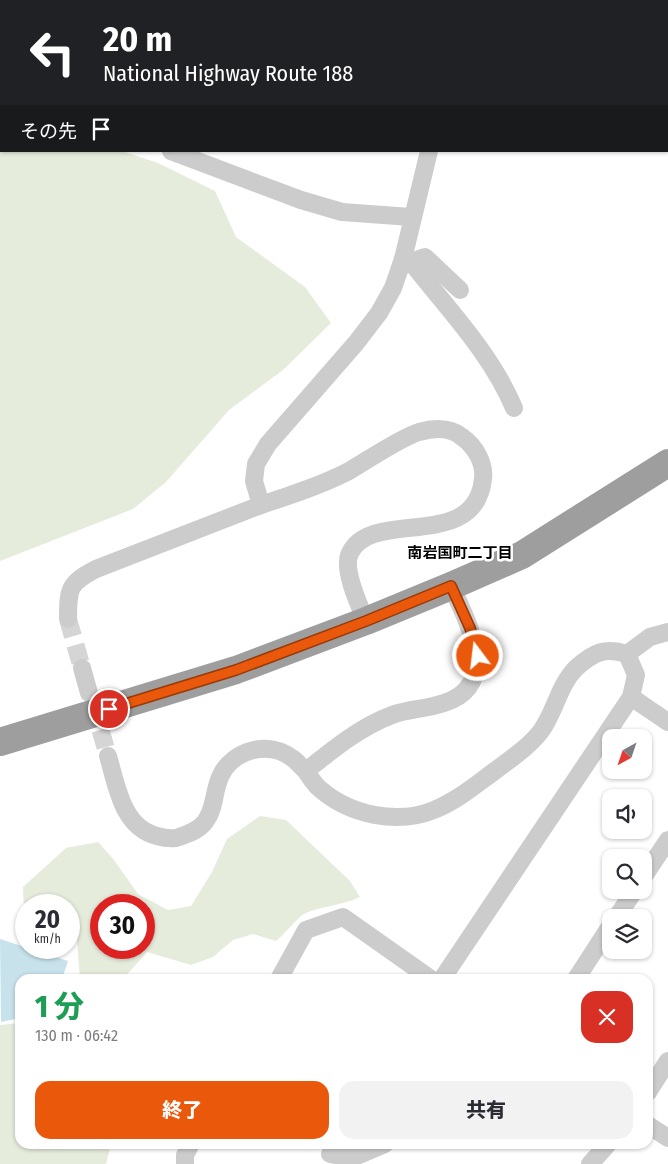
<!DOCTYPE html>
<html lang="ja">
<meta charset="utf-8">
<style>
:root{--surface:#fff;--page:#f2f2f3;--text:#2b2b33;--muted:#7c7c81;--accent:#ea580c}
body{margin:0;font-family:"Fira Sans Condensed","Noto Sans JP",sans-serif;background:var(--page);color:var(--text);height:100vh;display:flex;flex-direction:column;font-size:19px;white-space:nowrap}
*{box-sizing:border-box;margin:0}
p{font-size:16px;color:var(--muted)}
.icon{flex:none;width:28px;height:28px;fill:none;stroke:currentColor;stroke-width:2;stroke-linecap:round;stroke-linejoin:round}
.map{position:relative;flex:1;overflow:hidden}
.details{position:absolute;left:15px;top:974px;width:638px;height:175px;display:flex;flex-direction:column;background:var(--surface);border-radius:15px;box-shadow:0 1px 4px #0004}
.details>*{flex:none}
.hud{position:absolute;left:0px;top:0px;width:669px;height:152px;box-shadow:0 1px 4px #0004;background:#202124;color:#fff;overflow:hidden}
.needle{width:32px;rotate:220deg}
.fabs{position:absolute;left:602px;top:729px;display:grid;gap:10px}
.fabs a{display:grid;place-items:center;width:50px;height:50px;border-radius:10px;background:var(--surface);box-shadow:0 1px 4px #0004;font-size:25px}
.speed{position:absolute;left:15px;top:894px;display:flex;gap:10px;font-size:25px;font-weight:700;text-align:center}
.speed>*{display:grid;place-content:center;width:65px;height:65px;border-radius:50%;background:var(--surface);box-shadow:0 1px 4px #0004;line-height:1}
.speed small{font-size:12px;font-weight:400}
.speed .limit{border:8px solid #d22;background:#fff;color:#111}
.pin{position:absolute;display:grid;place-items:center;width:42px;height:42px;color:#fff;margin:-21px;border:2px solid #fff;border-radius:50%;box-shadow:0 1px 5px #0007}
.me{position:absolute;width:55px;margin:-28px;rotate:345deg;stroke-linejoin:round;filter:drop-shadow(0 0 4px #0008)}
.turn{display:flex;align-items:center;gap:18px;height:105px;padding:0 20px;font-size:22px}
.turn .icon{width:65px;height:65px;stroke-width:2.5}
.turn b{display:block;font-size:35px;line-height:42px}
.then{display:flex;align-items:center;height:48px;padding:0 20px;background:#0003;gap:10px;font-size:19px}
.round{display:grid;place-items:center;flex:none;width:52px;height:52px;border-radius:15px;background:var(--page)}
.headline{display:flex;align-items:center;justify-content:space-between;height:85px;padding:0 20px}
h1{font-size:30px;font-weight:800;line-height:38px;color:#1e9e55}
.primary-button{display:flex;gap:10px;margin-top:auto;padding:10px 20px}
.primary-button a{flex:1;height:58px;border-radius:15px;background:var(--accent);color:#fff;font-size:20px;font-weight:800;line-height:58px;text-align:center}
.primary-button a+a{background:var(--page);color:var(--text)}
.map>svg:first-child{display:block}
.green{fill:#e6ecdc;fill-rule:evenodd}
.water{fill:#c8e2ec}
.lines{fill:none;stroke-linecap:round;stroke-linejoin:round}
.minor-tunnel{stroke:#d5d5d5;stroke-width:18;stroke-dasharray:18 9;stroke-linecap:butt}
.minor{stroke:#ccc;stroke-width:18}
.trunk{stroke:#9e9e9e;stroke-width:28}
.route-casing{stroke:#983908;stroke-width:12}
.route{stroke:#ea580c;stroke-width:9}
.labels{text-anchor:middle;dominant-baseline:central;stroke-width:5;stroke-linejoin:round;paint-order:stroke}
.neighbourhood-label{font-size:15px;font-weight:bold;fill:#000;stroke:#fff}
</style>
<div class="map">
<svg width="668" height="1164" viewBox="0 0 668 1164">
<rect width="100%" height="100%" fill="#fff"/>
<g class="green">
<path d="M 0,123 L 1,151 L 122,151 L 158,163 L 215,191 L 236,237 L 305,287 L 331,323 L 283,370 L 229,410 L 166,482 L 133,509 L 0,561 Z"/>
<path d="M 260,816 L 286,820 L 350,881 L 360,897 C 341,906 320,906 304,914 C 299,916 283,936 276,941 L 253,934 L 233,940 L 213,957 L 191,965 L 147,952 L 123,979 L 80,979 L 77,940 L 69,936 L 69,905 L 26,905 L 26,913 L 24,912 L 23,887 L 66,848 L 98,842 L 114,860 L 138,894 L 168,910 L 191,906 L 212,872 L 227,839 ZM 101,905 L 144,905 L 144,948 L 101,948 Z"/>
<path d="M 20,1023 L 20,1144 L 111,1144 L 106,1164 L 0,1164 L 0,1025 Z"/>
</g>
<path class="water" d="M 0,939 L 68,961 L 62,979 L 20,979 L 20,1018 L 1,1022 Z"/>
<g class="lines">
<g class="minor-tunnel">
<path d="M 68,619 L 82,668"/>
<path d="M 93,704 L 108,756"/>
</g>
<g class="minor">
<path d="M 183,0 L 186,1"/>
<path d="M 416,0 L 422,1"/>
<path d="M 652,0 L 652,1"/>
<path d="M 7,1 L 7,0"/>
<path d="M 518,1 L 520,0"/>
<path d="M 0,13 L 1,13"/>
<path d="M 668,60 L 668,61"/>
<path d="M 0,90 L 1,90"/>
<path d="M 171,151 L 301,200 L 342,212 L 411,217"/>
<path d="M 403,259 L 411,262 C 447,308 491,353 514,408"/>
<path d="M 411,262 L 425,257 L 460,290"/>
<path d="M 261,505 C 291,495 322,485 349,471 C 368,460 400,438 419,432 C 433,428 450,427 462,437 C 475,446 485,463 483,479 C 475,553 372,507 350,553 C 342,569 359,605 366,621"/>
<path d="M 68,619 C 68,588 69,583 96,569 L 261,505 L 254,481 L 256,464 L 268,444 L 356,343 L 379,313 L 393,288 L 403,259 L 429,151"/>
<path d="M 627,654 L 650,637 L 668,632"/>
<path d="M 82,668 L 89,693"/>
<path d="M 631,697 L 668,722"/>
<path d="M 108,756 C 117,786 122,827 157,836 C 164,838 169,839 176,838 C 186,835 198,831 205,822 C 216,807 213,791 221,775 C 233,750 269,740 292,758 C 297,761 301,767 306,771"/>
<path d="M 644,876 L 668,840"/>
<path d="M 616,918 L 635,890"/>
<path d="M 279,979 L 306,930 L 343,917 L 431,979"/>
<path d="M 442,979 L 631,697 L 636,675 L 627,654 C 605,647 594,652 576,668 C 559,685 555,712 541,731 C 528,748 509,760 492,773 C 473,787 456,801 434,810 C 397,825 350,815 320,789 C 314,784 310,777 306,771 C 332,750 360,727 392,715 C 408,709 427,709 444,703 C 501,684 468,622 451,586"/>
<path d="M 576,979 L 611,925"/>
<path d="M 648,1092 L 668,1061"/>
<path d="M 648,1125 L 668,1138"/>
<path d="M 330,1154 L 352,1158 L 385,1144"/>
<path d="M 185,1164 L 185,1155 L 191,1144"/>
<path d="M 590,1164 L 608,1144"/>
</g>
<path class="trunk" d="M 0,742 L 236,670 L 366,621 L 451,586 L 522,555 L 668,463"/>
</g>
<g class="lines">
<g class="route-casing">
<path id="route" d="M 109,709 L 236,670 L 366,621 L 451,586 L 470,628 L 478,656"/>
</g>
<use href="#route" class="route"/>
</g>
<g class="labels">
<g class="neighbourhood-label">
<text x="460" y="553">南岩国町二丁目</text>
</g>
</g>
</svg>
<div class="fabs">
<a><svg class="needle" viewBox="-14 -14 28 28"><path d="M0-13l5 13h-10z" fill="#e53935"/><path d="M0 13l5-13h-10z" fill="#7c7c81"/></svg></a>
<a><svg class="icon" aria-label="sound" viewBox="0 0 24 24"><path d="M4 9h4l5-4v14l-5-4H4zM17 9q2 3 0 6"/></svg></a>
<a><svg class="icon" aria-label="search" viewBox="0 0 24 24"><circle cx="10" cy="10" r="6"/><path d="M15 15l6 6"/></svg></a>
<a><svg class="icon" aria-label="layers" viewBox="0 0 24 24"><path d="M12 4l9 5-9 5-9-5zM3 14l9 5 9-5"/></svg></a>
</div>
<div class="speed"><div>20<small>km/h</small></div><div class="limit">30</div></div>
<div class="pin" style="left:109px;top:709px;background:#d93025"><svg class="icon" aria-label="arrive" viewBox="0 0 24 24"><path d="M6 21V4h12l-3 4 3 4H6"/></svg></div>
<svg class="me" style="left:478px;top:656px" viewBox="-20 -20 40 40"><circle r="17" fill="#ea580c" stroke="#fff" stroke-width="3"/><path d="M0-11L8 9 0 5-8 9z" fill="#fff"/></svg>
<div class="hud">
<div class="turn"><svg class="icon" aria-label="left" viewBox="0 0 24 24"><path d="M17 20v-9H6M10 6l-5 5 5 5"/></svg><div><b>20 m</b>National Highway Route 188</div></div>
<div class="then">その先<svg class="icon" aria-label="arrive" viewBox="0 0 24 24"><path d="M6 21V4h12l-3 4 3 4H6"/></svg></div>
</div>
<section class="details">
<div class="headline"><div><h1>1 分</h1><p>130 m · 06:42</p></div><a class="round" style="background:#d93025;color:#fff"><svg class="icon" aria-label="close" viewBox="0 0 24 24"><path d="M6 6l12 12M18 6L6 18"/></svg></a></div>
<div class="primary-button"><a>終了</a><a>共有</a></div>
</section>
</div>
